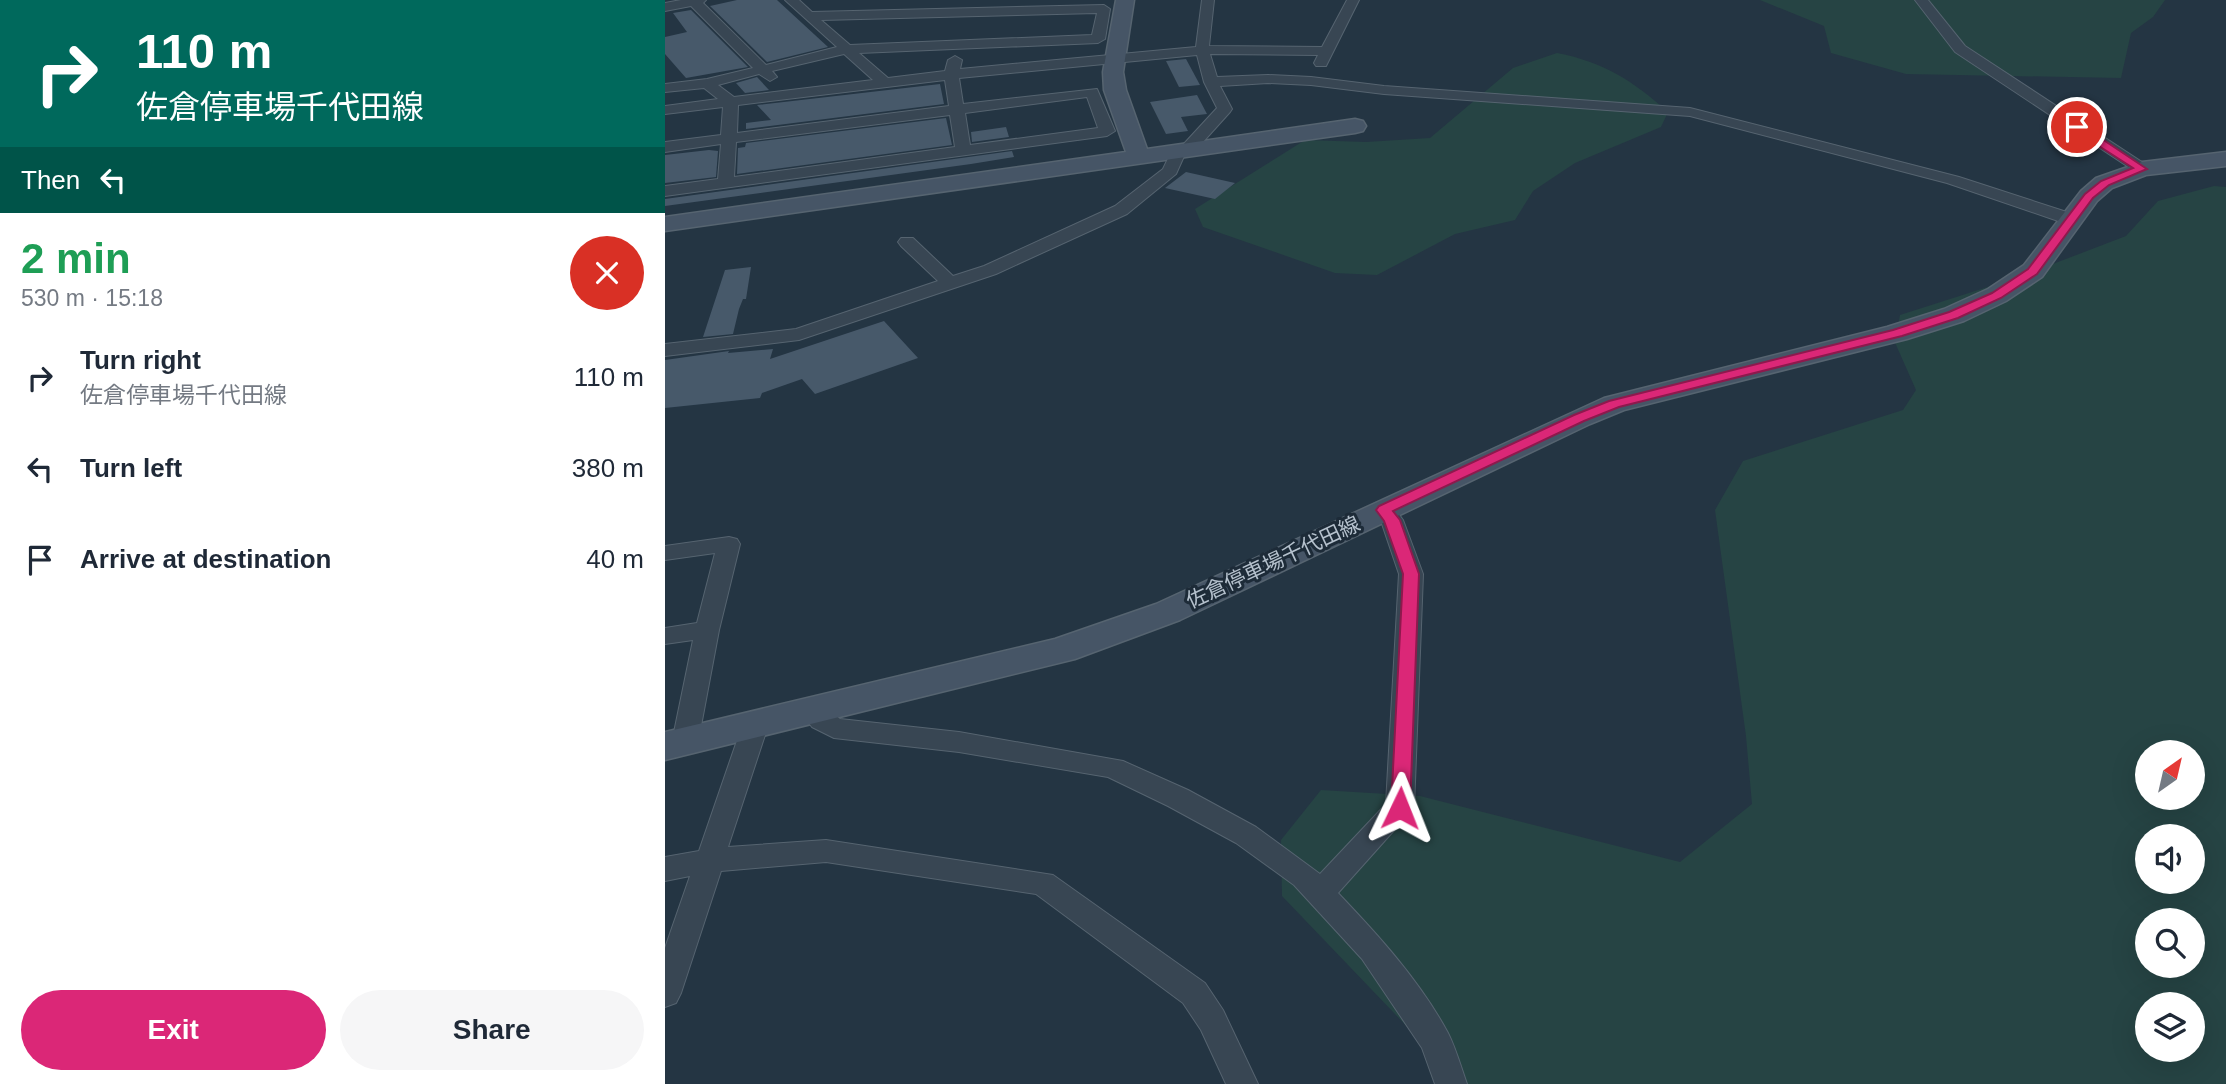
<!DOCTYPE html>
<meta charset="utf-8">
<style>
:root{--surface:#fff;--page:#f6f6f7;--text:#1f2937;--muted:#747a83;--accent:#db2777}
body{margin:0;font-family:Arial,"Noto Sans JP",sans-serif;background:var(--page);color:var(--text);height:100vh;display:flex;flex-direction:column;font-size:26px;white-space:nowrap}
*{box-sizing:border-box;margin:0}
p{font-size:23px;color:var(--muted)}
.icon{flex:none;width:38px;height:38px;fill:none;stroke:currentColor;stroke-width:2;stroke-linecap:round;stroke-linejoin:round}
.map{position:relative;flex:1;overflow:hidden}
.details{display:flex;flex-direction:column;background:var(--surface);width:665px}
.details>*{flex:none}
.top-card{background:#00695c;color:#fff;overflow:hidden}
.needle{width:46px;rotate:34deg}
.controls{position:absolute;left:1470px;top:740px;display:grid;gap:14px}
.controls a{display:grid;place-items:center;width:70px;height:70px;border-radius:50%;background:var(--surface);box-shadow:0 7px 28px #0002;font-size:35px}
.pin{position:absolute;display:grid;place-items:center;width:60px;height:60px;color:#fff;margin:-30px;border:4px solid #fff;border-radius:50%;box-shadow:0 2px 7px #0007}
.me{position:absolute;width:77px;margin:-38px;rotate:2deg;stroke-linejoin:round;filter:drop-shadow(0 0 5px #0008)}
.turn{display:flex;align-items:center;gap:24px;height:147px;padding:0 21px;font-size:32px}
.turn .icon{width:91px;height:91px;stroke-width:2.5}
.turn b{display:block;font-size:49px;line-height:60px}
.then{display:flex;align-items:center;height:66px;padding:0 21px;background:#0003;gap:14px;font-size:26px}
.round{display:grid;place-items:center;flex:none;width:74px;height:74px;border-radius:37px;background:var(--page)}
.overview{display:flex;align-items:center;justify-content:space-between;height:119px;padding:0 21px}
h1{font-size:42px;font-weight:600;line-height:52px;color:#1e9e55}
.primary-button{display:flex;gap:14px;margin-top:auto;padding:14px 21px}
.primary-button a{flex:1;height:80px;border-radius:42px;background:var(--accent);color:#fff;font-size:28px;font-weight:600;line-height:80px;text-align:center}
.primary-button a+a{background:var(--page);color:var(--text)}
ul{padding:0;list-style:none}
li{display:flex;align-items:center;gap:21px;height:91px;padding:0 21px}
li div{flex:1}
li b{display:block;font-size:26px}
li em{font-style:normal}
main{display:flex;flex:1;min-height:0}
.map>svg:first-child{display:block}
.green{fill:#264444;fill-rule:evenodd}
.building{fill:#47596a}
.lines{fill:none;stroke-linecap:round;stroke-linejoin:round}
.street-casing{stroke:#566470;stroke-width:2}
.secondary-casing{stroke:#566470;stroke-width:3}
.street{fill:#384653;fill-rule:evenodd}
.secondary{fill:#465566;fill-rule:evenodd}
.route{fill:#db2777;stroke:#8e194d;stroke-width:2}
.labels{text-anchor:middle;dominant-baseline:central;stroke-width:6;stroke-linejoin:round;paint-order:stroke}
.street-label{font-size:21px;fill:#b5c1cd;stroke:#1d2b38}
</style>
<main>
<section class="details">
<div class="top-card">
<div class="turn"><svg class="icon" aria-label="right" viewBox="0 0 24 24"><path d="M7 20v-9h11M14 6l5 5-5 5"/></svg><div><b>110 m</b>佐倉停車場千代田線</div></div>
<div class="then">Then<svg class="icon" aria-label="left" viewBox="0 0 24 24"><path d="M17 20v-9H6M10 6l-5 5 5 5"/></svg></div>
</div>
<div class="overview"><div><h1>2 min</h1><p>530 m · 15:18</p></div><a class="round" style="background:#d93025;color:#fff"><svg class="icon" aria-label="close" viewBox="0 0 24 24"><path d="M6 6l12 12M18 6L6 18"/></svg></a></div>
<ul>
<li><svg class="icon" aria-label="right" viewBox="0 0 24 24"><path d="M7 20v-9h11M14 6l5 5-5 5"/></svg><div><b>Turn right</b><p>佐倉停車場千代田線</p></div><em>110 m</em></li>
<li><svg class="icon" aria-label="left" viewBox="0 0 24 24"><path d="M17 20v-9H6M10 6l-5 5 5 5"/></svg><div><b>Turn left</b></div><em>380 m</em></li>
<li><svg class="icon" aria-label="arrive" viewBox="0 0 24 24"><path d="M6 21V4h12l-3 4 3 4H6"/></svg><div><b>Arrive at destination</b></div><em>40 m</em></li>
</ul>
<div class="primary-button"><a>Exit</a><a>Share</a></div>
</section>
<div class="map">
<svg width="1561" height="1084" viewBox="0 0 1561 1084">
<rect width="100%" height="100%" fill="#243543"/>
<g class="green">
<path d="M 1095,0 L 1500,0 L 1488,17 L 1466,33 L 1456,78 L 1241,74 L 1166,53 L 1159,26 Z"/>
<path d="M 892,53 C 939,62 968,81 1003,112 L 996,127 L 910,163 L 868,191 L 850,220 L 790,234 L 712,275 L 670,273 L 538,227 L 530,209 L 640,140 L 701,142 L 765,138 L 848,68 Z"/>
<path d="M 1549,186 L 1561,187 L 1561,1084 L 797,1084 L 617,896 L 616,840 L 656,790 L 755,796 L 1015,862 L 1087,804 L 1081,736 L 1050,510 L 1078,461 L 1238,410 L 1251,390 L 1228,338 L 1232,333 L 1235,315 L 1354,277 L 1461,236 L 1493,201 ZM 1482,752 L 1528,752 L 1528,798 L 1482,798 ZM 1482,836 L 1528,836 L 1528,882 L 1482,882 ZM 1482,920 L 1528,920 L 1528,966 L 1482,966 ZM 1482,1004 L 1528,1004 L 1528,1050 L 1482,1050 Z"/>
</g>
<g class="building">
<path d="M 72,0 L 112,0 L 163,47 L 102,62 L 45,6 Z"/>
<path d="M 26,10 L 83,67 L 21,78 L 0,54 L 0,37 L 22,32 L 8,13 Z"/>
<path d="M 521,59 L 535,85 L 514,87 L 501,61 Z"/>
<path d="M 92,77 L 104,90 L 80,93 L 71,83 Z"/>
<path d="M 275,84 L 279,104 L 81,129 L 81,123 L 106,120 L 92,105 Z"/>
<path d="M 532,95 L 542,114 L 516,117 L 523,131 L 501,134 L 485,102 Z"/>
<path d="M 281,118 L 287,145 L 72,174 L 73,148 L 80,147 L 81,143 Z"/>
<path d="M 341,127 L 344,137 L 307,142 L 306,132 Z"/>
<path d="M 44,150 L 53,151 L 51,177 L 0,183 L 0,155 Z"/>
<path d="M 347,151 L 349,157 L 306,164 L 0,206 L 0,199 Z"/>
<path d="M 521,172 L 570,183 L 550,199 L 500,188 Z"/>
<path d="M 86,267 L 81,299 L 78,299 L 74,309 L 68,334 L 38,337 L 60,270 Z"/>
<path d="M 219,321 L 253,358 L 150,394 L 137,379 L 97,393 L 95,398 L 0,408 L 0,360 L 64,351 L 63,353 L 108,349 L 105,359 Z"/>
</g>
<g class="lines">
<g class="street-casing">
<g id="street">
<path d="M 16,0 L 41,0 L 38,3 L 101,65 L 172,47 L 120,0 L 134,0 L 147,12 L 439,5 L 445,9 L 440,39 L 433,43 L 194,53 L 223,78 L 280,71 L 283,60 L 290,56 L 297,60 L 295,69 L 531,47 L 537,0 L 549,0 L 544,46 L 657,47 L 682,0 L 694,0 L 661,66 L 651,66 L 649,63 L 653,55 L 545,54 L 552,77 L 603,75 L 646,77 L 719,86 L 1025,108 L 1294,177 L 1411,215 L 1413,219 L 1411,223 L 1399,223 L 1282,183 L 1025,116 L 719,94 L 646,85 L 603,83 L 555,86 L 567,109 L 565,112 L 528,153 L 520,154 L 511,174 L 462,214 L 331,274 L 134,340 L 0,356 L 0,344 L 131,329 L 273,281 L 236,246 L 233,242 L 236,238 L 248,238 L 288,276 L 319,266 L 450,206 L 498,169 L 508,148 L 516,147 L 552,108 L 539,82 L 532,55 L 294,78 L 298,104 L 432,89 L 450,131 L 442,136 L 0,196 L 0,186 L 53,179 L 56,144 L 0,152 L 0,142 L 56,135 L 58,107 L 0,114 L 0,106 L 53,99 L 39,88 L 0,92 L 0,84 L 42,79 L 88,68 L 26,6 L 0,11 L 0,3 ZM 432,13 L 427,35 L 185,45 L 156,20 ZM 179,54 L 208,80 L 69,97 L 53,85 L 94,74 L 105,81 L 112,77 L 107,71 ZM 280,80 L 284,106 L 72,133 L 73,105 ZM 422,97 L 433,128 L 305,145 L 300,113 ZM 285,115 L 290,147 L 69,177 L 71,142 Z"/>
<path d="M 1250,0 L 1263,0 L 1300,46 L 1483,166 L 1485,169 L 1483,172 L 1471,172 L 1290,52 Z"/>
<path d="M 719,503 L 727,505 L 738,520 L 758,574 L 749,808 L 673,893 C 714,936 755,981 783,1033 C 791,1049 796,1067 802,1084 L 770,1084 L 757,1048 L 697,959 L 629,885 L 571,843 L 503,806 L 443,777 L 294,752 L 169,738 L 147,727 L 136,712 L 140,705 L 149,703 L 158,705 L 175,719 L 294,732 L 458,761 L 523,790 L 591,827 L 655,874 L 721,804 L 734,574 L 716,521 L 708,510 L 711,505 Z"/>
<path d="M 64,537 L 72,539 L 75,544 L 54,630 L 33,742 L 29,749 L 20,752 L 11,749 L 7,742 L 28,640 L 0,644 L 0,628 L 32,623 L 50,553 L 0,560 L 0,546 Z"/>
<path d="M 90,716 L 99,719 L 103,726 L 63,847 L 161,840 L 388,875 L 540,983 L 558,1010 L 593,1084 L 561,1084 L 536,1030 L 518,1003 L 371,894 L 161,862 L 56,871 L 16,993 L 11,1003 L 0,1007 L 0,948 L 25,876 L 0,881 L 0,857 L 34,851 L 77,726 L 81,719 Z"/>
</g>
</g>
<g class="secondary-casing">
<g id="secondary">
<path d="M 451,0 L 469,0 L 458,72 L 461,90 L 482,149 L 690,119 L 698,121 L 701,126 L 698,131 L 690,133 L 0,231 L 0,217 L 461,152 L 439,90 L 438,72 Z"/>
<path d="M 1561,152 L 1561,166 L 1481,175 L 1447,188 L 1432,201 L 1377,277 L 1341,301 L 1299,321 L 1242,339 L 959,410 L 925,424 L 515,620 L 410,659 L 0,760 L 0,732 L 390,639 L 491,604 L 939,398 L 1222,327 L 1279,309 L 1323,289 L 1359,265 L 1416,191 L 1431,178 L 1477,162 Z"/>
</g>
</g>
<use href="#street" class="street"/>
<use href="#secondary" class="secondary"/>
</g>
<path class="route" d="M 1409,125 L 1416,125 L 1482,169 L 1444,185 L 1428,198 L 1372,274 L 1336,298 L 1293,318 L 1237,336 L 954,407 L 919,421 L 728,511 L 735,520 L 754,574 L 745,808 L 742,813 L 735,816 L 729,813 L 726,808 L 738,574 L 719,521 L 711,510 L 714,506 L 909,415 L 944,401 L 1228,330 L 1284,312 L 1327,293 L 1363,269 L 1420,194 L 1436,181 L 1468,168 L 1409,130 Z"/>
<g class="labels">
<g class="street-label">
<text transform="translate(608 562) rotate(-25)">佐倉停車場千代田線</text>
</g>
</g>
</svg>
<div class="controls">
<a><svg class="needle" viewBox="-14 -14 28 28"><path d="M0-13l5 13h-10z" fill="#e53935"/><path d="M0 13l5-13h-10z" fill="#747a83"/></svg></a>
<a><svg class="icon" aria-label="sound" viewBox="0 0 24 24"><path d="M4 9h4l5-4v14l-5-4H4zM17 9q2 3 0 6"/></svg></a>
<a><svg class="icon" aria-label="search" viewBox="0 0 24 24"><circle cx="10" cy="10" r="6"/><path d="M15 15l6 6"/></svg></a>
<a><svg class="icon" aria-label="layers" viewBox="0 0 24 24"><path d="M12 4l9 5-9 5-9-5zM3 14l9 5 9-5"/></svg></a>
</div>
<div class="pin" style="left:1412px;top:127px;background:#d93025"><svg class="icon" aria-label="arrive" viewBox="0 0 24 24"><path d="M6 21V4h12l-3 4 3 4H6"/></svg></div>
<svg class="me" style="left:735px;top:808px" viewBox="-20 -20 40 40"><path d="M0-17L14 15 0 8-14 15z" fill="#db2777" stroke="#fff" stroke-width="4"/></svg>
</div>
</main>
